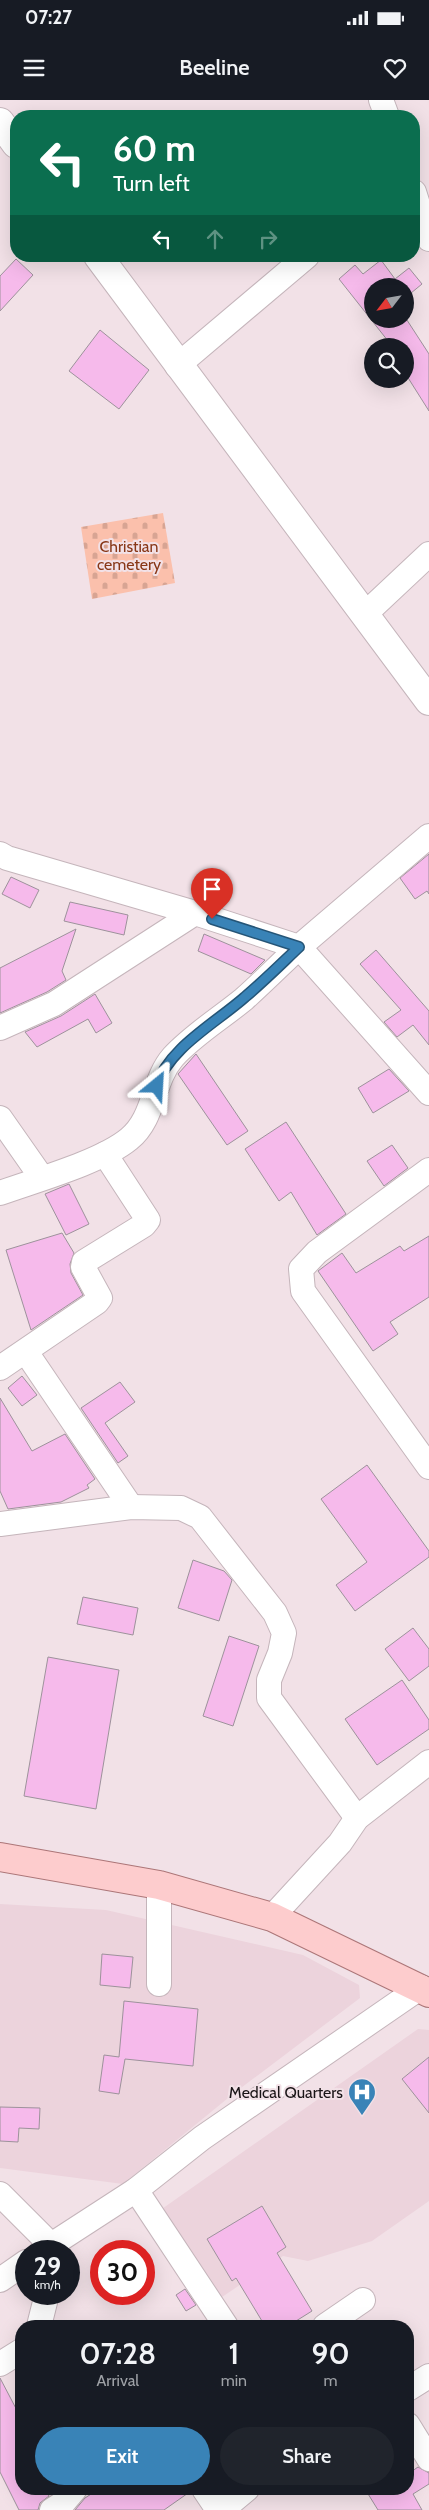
<!DOCTYPE html>
<style>
:root{--surface:#171b24;--page:#20242c;--text:#f1f3f6;--muted:#9ea1a6;--accent:#3983b7}
body{margin:0;font-family:Cabin,sans-serif;background:var(--page);color:var(--text);height:100vh;display:flex;flex-direction:column;font-size:19px;white-space:nowrap}
*{box-sizing:border-box;margin:0}
p{font-size:16px;color:var(--muted)}
.icon{flex:none;width:28px;height:28px;fill:none;stroke:currentColor;stroke-width:2;stroke-linecap:round;stroke-linejoin:round}
.map{position:relative;flex:1;overflow:hidden}
.sheet{position:absolute;left:15px;top:2220px;width:399px;height:175px;display:flex;flex-direction:column;background:var(--surface);border-radius:20px;box-shadow:0 5px 20px #0002}
.sheet>*{flex:none}
.guide{position:absolute;left:10px;top:10px;width:410px;height:152px;border-radius:20px;box-shadow:0 5px 20px #0002;background:#0b6e4f;color:#fff;overflow:hidden}
.needle{width:32px;rotate:239deg}
.controls{position:absolute;left:364px;top:178px;display:grid;gap:10px}
.controls a{display:grid;place-items:center;width:50px;height:50px;border-radius:50%;background:var(--surface);box-shadow:0 5px 20px #0002;font-size:25px}
.speed{position:absolute;left:15px;top:2140px;display:flex;gap:10px;font-size:25px;font-weight:700;text-align:center}
.speed>*{display:grid;place-content:center;width:65px;height:65px;border-radius:50%;background:var(--surface);box-shadow:0 5px 20px #0002;line-height:1}
.speed small{font-size:12px;font-weight:400}
.speed .limit{border:8px solid #d22;background:#fff;color:#111}
.pin{position:absolute;display:grid;place-items:center;width:42px;height:42px;color:#fff;margin:-51px -21px;border-radius:50% 50% 50% 0;rotate:-45deg;box-shadow:0 0 5px #0007}
.pin .icon{rotate:45deg}
.me{position:absolute;width:55px;margin:-28px;rotate:27deg;stroke-linejoin:round;filter:drop-shadow(0 0 4px #0008)}
.turn{display:flex;align-items:center;gap:18px;height:105px;padding:0 20px;font-size:22px}
.turn .icon{width:65px;height:65px;stroke-width:2.5}
.turn b{display:block;font-size:35px;line-height:42px}
.lanes{display:flex;align-items:center;height:48px;padding:0 20px;background:#0003;justify-content:center;gap:25px;direction:ltr}
.lanes .off{opacity:.35}
.eta{display:flex;justify-content:space-evenly;align-items:center;height:85px;text-align:center}
.eta b{font-size:30px;font-weight:600;line-height:35px}
.button{display:flex;gap:10px;margin-top:auto;padding:10px 20px}
.button a{flex:1;height:58px;border-radius:30px;background:var(--accent);color:#fff;font-size:20px;font-weight:600;line-height:58px;text-align:center}
.button a+a{background:var(--page);color:var(--text)}
.status{display:flex;justify-content:space-between;align-items:center;height:35px;padding:0 25px;background:var(--surface);direction:ltr}
.status svg{height:14px;fill:currentColor}
header{display:flex;justify-content:space-between;align-items:center;height:65px;padding:0 20px;background:var(--surface);font-size:22px;font-weight:600}
.map>svg:first-child{display:block}
.built{fill:#ecd3dc}
.cemetery{fill:url(#cemetery-stones)}
.building{fill:#f6baeb;stroke:#9d929b}
.lines{fill:none;stroke-linecap:round;stroke-linejoin:round}
.street-casing{stroke:#c5b5bb;stroke-width:26}
.secondary-casing{stroke:#c5b5bb;stroke-width:30}
.primary-casing{stroke:#ac7678;stroke-width:30}
.street{stroke:#fff;stroke-width:24}
.secondary{stroke:#fff;stroke-width:28}
.primary{stroke:#fdcccd;stroke-width:28}
.route-casing{stroke:#255577;stroke-width:12}
.route{stroke:#3983b7;stroke-width:9}
.labels{text-anchor:middle;dominant-baseline:central;stroke-width:4;stroke-linejoin:round;paint-order:stroke}
.park-label{font-size:16px;fill:#883717;stroke:#f2e1e7}
.poi-label{font-size:16px;fill:#1a1517;stroke:#f2e1e7;text-anchor:end}
</style>
<div class="status"><b>07:27</b><svg viewBox="0 0 49 12"><path d="M0 12V9h3v3zM5 12V6h3v6zM10 12V3h3v9zM15 12V0h3v12zM26 1h20v11H26zM47 4h2v5h-2z"/></svg></div>
<header><svg class="icon" aria-label="menu" viewBox="0 0 24 24"><path d="M4 6h16M4 12h16M4 18h16"/></svg>Beeline<svg class="icon" aria-label="heart" viewBox="0 0 24 24"><path d="M12 20l-8-8c-3-5 5-10 8-4 3-6 11-1 8 4z"/></svg></header>
<div class="map">
<svg width="429" height="2410" viewBox="0 0 429 2410">
<defs>
<pattern id="cemetery-stones" width="16" height="16" patternUnits="userSpaceOnUse" patternTransform="scale(1.25)"><rect width="16" height="16" fill="#fbc0ac"/><path d="M2 7V4a2 2 0 0 1 4 0v3zM10 15v-3a2 2 0 0 1 4 0v3z" fill="#d7a493"/></pattern>
</defs>
<rect width="100%" height="100%" fill="#f2e1e7"/>
<g class="built">
<path d="M 0,1804 L 106,1810 L 303,1855 L 359,1885 L 360,1898 L 233,1994 L 123,2084 L 0,2068 Z"/>
<path d="M 418,1929 L 429,1930 L 429,2101 L 372,2141 L 308,2161 L 283,2156 L 222,2197 L 159,2111 Z"/>
</g>
<path class="cemetery" d="M 163,413 L 175,483 L 92,499 L 81,427 Z"/>
<g class="building">
<path d="M 16,159 L 33,175 L 0,211 L 0,176 Z"/>
<path d="M 381,160 L 395,179 L 409,168 L 422,184 L 405,198 L 405,186 L 372,186 L 372,219 L 405,217 L 429,254 L 429,311 L 405,273 L 405,246 L 392,246 L 339,179 L 355,165 L 363,174 Z"/>
<path d="M 100,230 L 149,270 L 119,309 L 69,271 Z"/>
<path d="M 429,754 L 429,794 L 427,791 L 415,799 L 400,778 Z"/>
<path d="M 11,777 L 39,790 L 30,808 L 2,794 Z"/>
<path d="M 70,802 L 128,815 L 124,835 L 64,821 Z"/>
<path d="M 76,829 L 62,871 L 66,880 L 47,892 L 0,913 L 0,868 Z"/>
<path d="M 204,834 L 265,860 L 251,874 L 198,851 Z"/>
<path d="M 376,850 L 429,911 L 429,945 L 413,925 L 397,937 L 384,922 L 401,910 L 360,864 Z"/>
<path d="M 95,894 L 112,923 L 96,933 L 88,919 L 37,947 L 25,932 L 61,916 Z"/>
<path d="M 196,954 L 248,1031 L 227,1045 L 178,974 Z"/>
<path d="M 389,969 L 409,991 L 373,1013 L 358,988 Z"/>
<path d="M 286,1022 L 346,1114 L 317,1135 L 291,1092 L 279,1101 L 245,1049 Z"/>
<path d="M 392,1045 L 408,1068 L 384,1086 L 367,1061 Z"/>
<path d="M 69,1084 L 89,1124 L 66,1135 L 45,1094 Z"/>
<path d="M 62,1133 L 74,1153 L 70,1164 L 71,1173 L 83,1195 L 31,1230 L 6,1150 Z"/>
<path d="M 429,1136 L 429,1197 L 390,1222 L 398,1234 L 373,1251 L 318,1171 L 342,1153 L 356,1173 L 400,1146 L 404,1151 Z"/>
<path d="M 22,1276 L 37,1295 L 22,1306 L 8,1288 Z"/>
<path d="M 120,1282 L 135,1302 L 105,1323 L 128,1356 L 118,1363 L 81,1308 Z"/>
<path d="M 0,1298 L 32,1351 L 65,1334 L 95,1379 L 87,1385 L 89,1388 L 61,1402 L 8,1409 L 0,1391 Z"/>
<path d="M 367,1365 L 429,1451 L 429,1457 L 355,1511 L 336,1485 L 367,1462 L 321,1399 Z"/>
<path d="M 193,1460 L 224,1471 L 232,1480 L 219,1521 L 178,1508 Z"/>
<path d="M 83,1497 L 138,1508 L 133,1535 L 77,1524 Z"/>
<path d="M 413,1528 L 429,1549 L 429,1566 L 409,1581 L 385,1549 Z"/>
<path d="M 229,1536 L 259,1546 L 233,1626 L 203,1616 Z"/>
<path d="M 48,1557 L 119,1570 L 96,1709 L 24,1696 Z"/>
<path d="M 402,1580 L 429,1620 L 429,1629 L 377,1665 L 345,1619 Z"/>
<path d="M 102,1854 L 133,1857 L 130,1888 L 100,1885 Z"/>
<path d="M 124,1901 L 198,1909 L 193,1966 L 125,1959 L 119,1994 L 99,1991 L 104,1955 L 119,1957 Z"/>
<path d="M 429,1957 L 429,2013 L 402,1979 Z"/>
<path d="M 0,2007 L 40,2008 L 39,2029 L 19,2028 L 18,2042 L 0,2041 Z"/>
<path d="M 262,2106 L 286,2147 L 277,2153 L 312,2211 L 288,2226 L 265,2226 L 236,2178 L 232,2181 L 207,2139 Z"/>
<path d="M 185,2189 L 196,2205 L 186,2211 L 176,2195 Z"/>
<path d="M 0,2278 L 21,2318 L 21,2389 L 45,2389 L 49,2396 L 40,2403 L 38,2410 L 19,2410 L 0,2372 Z"/>
<path d="M 418,2367 L 429,2373 L 429,2384 L 413,2394 L 422,2410 L 378,2410 L 365,2389 L 408,2389 L 408,2374 Z"/>
<path d="M 99,2389 L 190,2389 L 191,2391 L 164,2410 L 75,2410 L 85,2398 Z"/>
</g>
<g class="lines">
<g class="street-casing">
<g id="street">
<path d="M 381,0 L 387,16"/>
<path d="M 414,92 L 429,139"/>
<path d="M 177,266 L 307,156"/>
<path d="M 364,515 L 429,454"/>
<path d="M 0,754 L 7,758 L 195,813 L 299,847 L 429,736"/>
<path d="M 0,928 L 54,904 L 195,813"/>
<path d="M 0,1018 L 42,1078"/>
<path d="M 429,1070 L 317,1152 L 301,1169 L 303,1191 L 429,1367"/>
<path d="M 0,1093 C 36,1080 101,1062 129,1039 C 155,1018 152,981 173,957 C 193,935 221,918 244,899 C 263,882 281,864 299,847 L 429,993"/>
<path d="M 26,1252 L 131,1407"/>
<path d="M 0,1268 L 97,1202 L 100,1198 L 83,1167 L 84,1162 L 144,1125 L 148,1120 L 105,1054"/>
<path d="M 0,1424 L 131,1407 L 181,1408 L 200,1417 L 275,1513 L 284,1533 L 280,1553 L 269,1580 L 269,1598 L 357,1718"/>
<path d="M 159,1785 L 159,1884"/>
<path d="M 272,1817 L 340,1743 L 357,1718 L 429,1662"/>
<path d="M 136,2090 L 226,2226"/>
<path d="M 0,2094 L 51,2145 L 50,2151"/>
<path d="M 42,2151 L 136,2090 L 202,2038 L 421,1887"/>
<path d="M 0,2180 L 26,2162"/>
<path d="M 39,2226 L 47,2194"/>
<path d="M 325,2226 L 363,2200"/>
<path d="M 0,2264 L 21,2251"/>
<path d="M 408,2289 L 429,2276"/>
<path d="M 408,2325 L 429,2359"/>
<path d="M 204,2389 L 218,2410"/>
<path d="M 52,2410 L 63,2403 L 75,2389"/>
<path d="M 222,2410 L 247,2389"/>
</g>
</g>
<g class="secondary-casing">
<g id="secondary">
<path d="M 0,22 L 16,44"/>
<path d="M 98,156 L 429,601"/>
</g>
</g>
<g class="primary-casing">
<path id="primary" d="M 0,1757 L 159,1785 L 272,1817 L 429,1893"/>
</g>
<use href="#street" class="street"/>
<use href="#secondary" class="secondary"/>
<use href="#primary" class="primary"/>
</g>
<g class="lines">
<g class="route-casing">
<path id="route" d="M 157,986 C 167,949 217,922 245,897 C 264,881 281,864 299,847 L 212,819"/>
</g>
<use href="#route" class="route"/>
</g>
<defs>
<g id="hospital-pin" transform="scale(1.4375)"><path d="M0 17L-7.5 6A9.5 9.5 0 1 1 7.5 6Z" fill="#3983b7" stroke="#f2e1e7"/><path d="M-5-5h3v3.5h4V-5h3V5h-3V1.5h-4V5h-3Z" fill="#fff"/></g>
</defs>
<g fill-rule="evenodd">
<use href="#hospital-pin" x="362" y="1992"/>
</g>
<g class="labels">
<g class="park-label">
<text x="129" y="446">Christian<tspan x="129" dy="18">cemetery</tspan></text>
</g>
<g class="poi-label">
<text x="343" y="1992">Medical Quarters</text>
</g>
</g>
</svg>
<div class="controls">
<a><svg class="needle" viewBox="-14 -14 28 28"><path d="M0-13l5 13h-10z" fill="#e53935"/><path d="M0 13l5-13h-10z" fill="#9ea1a6"/></svg></a>
<a><svg class="icon" aria-label="search" viewBox="0 0 24 24"><circle cx="10" cy="10" r="6"/><path d="M15 15l6 6"/></svg></a>
</div>
<div class="speed"><div>29<small>km/h</small></div><div class="limit">30</div></div>
<div class="pin" style="left:212px;top:819px;background:#d93025"><svg class="icon" aria-label="arrive" viewBox="0 0 24 24"><path d="M6 21V4h12l-3 4 3 4H6"/></svg></div>
<svg class="me" style="left:157px;top:986px" viewBox="-20 -20 40 40"><path d="M0-17L14 15 0 8-14 15z" fill="#3983b7" stroke="#fff" stroke-width="4"/></svg>
<div class="guide">
<div class="turn"><svg class="icon" aria-label="left" viewBox="0 0 24 24"><path d="M17 20v-9H6M10 6l-5 5 5 5"/></svg><div><b>60 m</b>Turn left</div></div>
<div class="lanes"><svg class="icon" aria-label="left" viewBox="0 0 24 24"><path d="M17 20v-9H6M10 6l-5 5 5 5"/></svg><svg class="icon off" aria-label="ahead" viewBox="0 0 24 24"><path d="M12 20V5M6 11l6-6 6 6"/></svg><svg class="icon off" aria-label="right" viewBox="0 0 24 24"><path d="M7 20v-9h11M14 6l5 5-5 5"/></svg></div>
</div>
<section class="sheet">
<div class="eta">
<div><b>07:28</b><p>Arrival</p></div>
<div><b>1</b><p>min</p></div>
<div><b>90</b><p>m</p></div>
</div>
<div class="button"><a>Exit</a><a>Share</a></div>
</section>
</div>
